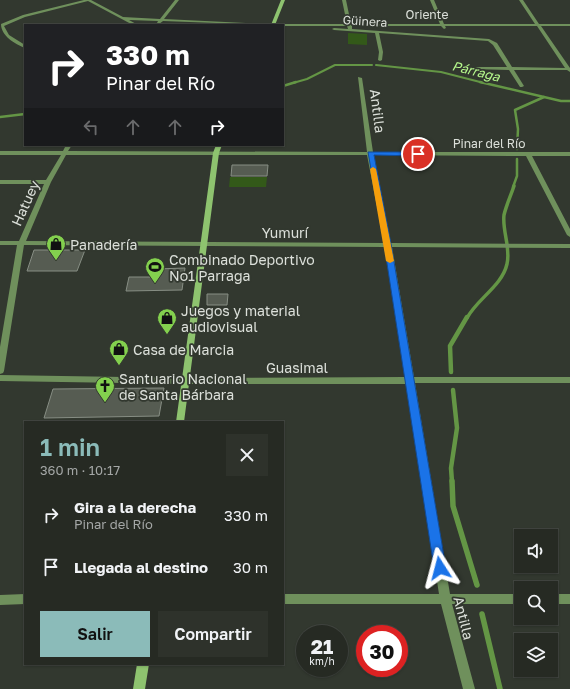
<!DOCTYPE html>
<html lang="es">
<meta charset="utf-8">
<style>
:root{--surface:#262a23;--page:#2e322b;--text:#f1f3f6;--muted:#a4a7a6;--line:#424641;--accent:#8bbbb9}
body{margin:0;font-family:"Golos Text",sans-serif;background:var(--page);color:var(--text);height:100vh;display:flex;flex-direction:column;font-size:15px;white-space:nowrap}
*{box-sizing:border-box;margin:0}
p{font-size:13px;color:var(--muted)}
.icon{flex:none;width:22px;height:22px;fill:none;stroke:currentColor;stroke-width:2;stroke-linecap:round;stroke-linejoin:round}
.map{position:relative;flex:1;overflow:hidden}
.details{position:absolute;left:24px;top:421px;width:260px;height:244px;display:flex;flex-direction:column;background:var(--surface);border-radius:0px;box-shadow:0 1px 3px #0004,0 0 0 1px var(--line)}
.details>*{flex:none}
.hud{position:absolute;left:24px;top:24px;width:260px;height:122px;border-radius:0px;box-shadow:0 1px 3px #0004,0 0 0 1px var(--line);background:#202124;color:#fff;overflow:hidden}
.fabs{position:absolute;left:514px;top:529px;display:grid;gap:8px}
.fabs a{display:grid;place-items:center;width:44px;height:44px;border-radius:0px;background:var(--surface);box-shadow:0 1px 3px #0004,0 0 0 1px var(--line);font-size:20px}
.speed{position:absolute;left:296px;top:625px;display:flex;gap:8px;font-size:20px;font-weight:700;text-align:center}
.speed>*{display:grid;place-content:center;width:52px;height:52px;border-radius:50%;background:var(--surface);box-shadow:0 1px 3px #0004,0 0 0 1px var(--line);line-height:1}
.speed small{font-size:10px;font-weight:400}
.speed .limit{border:6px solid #d22;background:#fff;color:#111}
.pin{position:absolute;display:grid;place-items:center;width:34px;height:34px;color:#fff;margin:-17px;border:2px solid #fff;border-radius:50%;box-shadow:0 1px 4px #0007}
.me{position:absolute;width:44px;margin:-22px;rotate:351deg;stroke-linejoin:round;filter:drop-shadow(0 0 3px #0008)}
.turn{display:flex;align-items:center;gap:14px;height:84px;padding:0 16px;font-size:18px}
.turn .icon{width:52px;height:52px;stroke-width:2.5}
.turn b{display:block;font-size:28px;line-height:34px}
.lanes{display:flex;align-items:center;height:38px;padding:0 16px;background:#0003;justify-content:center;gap:20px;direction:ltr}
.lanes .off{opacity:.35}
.round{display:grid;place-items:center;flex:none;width:42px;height:42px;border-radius:0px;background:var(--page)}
.headline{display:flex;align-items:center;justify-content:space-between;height:68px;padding:0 16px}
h1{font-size:24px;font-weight:600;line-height:30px;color:var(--accent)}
.action{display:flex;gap:8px;margin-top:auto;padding:8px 16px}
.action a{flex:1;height:46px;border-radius:0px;background:var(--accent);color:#111;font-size:16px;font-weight:600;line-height:46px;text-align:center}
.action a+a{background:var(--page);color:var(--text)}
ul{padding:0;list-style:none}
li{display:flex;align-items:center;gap:12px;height:52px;padding:0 16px}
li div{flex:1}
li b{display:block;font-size:15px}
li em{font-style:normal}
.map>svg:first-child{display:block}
.green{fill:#335919}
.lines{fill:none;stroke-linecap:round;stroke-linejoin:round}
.stream-far4{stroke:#649645;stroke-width:2}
.stream-far3{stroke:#649645;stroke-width:2.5}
.stream-far2{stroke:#649645;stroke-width:3.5}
.stream-far1{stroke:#649645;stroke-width:4.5}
.stream{stroke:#649645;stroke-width:5.5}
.building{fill:#565c52;stroke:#878e84}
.street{fill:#6f905c;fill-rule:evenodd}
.secondary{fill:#8ec36f;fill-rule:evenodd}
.route{fill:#1a73e8;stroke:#114b97}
.slow{fill:#f59e0b}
.labels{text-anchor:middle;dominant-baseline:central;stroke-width:3.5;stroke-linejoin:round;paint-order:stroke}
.far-street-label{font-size:12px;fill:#dce0da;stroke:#32382f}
.far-water-label{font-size:13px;font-style:italic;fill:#b5f88c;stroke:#32382f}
.street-label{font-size:14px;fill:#dce0da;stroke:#32382f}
.poi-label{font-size:14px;fill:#dce0da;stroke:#32382f;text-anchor:start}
</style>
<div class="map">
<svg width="570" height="689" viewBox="0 0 570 689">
<rect width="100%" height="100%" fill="#32382f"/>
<g class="green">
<path d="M 348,33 L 367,34 L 367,45 L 348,44 Z"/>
<path d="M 230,177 L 267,177 L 266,187 L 229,187 Z"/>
</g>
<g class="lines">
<g class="stream-far4">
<path d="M 376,65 L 441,72 L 484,83"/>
<path d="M 293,83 L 307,79 L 335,65 L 372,65"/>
</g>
<g class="stream-far3">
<path d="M 480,82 L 561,101 L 570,101"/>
<path d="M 283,86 L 296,82"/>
<path d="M 0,117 L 25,114"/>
<path d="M 517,149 L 518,129 L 515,110 L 544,97"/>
<path d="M 513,187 L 517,176 L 517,159"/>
</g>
<path class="stream-far2" d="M 467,318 C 477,299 502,286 507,264 C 511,248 502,231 504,215 C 506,206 511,195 514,186"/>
<g class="stream-far1">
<path d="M 451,372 L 450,346 L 467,317"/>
<path d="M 452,482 L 451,468 L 457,428 L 453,390"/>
</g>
<g class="stream">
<path d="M 452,481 L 453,506 L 477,585"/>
<path d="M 482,614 L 500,689"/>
</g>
</g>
<g class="building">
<path d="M 232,165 L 268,165 L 267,176 L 231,176 Z"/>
<path d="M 34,250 L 85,250 L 77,271 L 27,271 Z"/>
<path d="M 185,268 L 182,290 L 126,291 L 129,277 L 154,277 L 156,269 Z"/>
<path d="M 207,294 L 228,294 L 227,305 L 207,305 Z"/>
<path d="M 164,388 L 159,416 L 44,418 L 53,389 Z"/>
</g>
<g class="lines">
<g class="street">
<path d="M 84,0 L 91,0 L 123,17 L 160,19 L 175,0 L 179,0 L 164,19 L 269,24 L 271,25 L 163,21 L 159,24 L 157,23 L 158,21 L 129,20 L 138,25 L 133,25 L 88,1 L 25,17 L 4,26 L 9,35 L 25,45 L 25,48 C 15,44 1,36 1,24 L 23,15 Z"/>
<path d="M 342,0 L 346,0 L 351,24 L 440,24 L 430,0 L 434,0 L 444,24 L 535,24 L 519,0 L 523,0 L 539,24 L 570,24 L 570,26 L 541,26 L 570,68 L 570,72 L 567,70 L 514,70 L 524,86 L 522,87 L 520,87 L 509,70 L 472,69 L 472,68 L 474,67 L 507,67 L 493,45 L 488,41 L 379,33 L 383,52 L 382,60 L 380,61 L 378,60 L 379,52 L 375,33 L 334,30 L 332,29 L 334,28 L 348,29 L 347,26 L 283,26 L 283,25 L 281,25 L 283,24 L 347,24 ZM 352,26 L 441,26 L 444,29 L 446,28 L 445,26 L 537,26 L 565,68 L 512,67 L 497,43 L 489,39 L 352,29 Z"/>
<path d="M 358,77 L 362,78 L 373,152 L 570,152 L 570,156 L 532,156 L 570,229 L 570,237 L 567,235 L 526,156 L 373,155 L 391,243 L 570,244 L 570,248 L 392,247 L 414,377 L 570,377 L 570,383 L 415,383 L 450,594 L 521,594 L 521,604 L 452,604 L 475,689 L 463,689 L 441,604 L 283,604 L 283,594 L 439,594 L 406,384 L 186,384 L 0,381 L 0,375 L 186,378 L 405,377 L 385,247 L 24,245 L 4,371 L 3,373 L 0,374 L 0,347 L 17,245 L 0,245 L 0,241 L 19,241 L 44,184 L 0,184 L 0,180 L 46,180 L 61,155 L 0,155 L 0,151 L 63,151 L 66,145 L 72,145 L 68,151 L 367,152 ZM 66,155 L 367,155 L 384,243 L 26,241 L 51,182 Z"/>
<path d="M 25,594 L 25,604 L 0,605 L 0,595 Z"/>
<rect x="551" y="594" width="19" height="10"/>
</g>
<g class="secondary">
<path d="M 281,0 L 285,0 L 275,25 L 271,25 Z"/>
<path d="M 216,145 L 222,145 L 219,153 L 184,422 L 176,422 L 213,153 Z"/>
<path d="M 137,664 L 149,664 L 145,689 L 133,689 Z"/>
</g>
</g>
<path class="route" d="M 368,152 L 418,152 L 421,154 L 418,156 L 374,155 L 391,244 L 446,568 L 444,572 L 440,574 L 436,572 L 434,568 L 384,244 Z"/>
<path class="slow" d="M 373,167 L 376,169 L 394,261 L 390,263 L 386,261 L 370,169 Z"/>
<defs>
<g id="shop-pin" transform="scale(1)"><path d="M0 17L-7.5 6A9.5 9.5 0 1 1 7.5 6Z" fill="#83d04e" stroke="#32382f"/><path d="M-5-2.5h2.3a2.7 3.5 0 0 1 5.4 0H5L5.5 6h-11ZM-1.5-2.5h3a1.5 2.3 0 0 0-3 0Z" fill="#111"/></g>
<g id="stadium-pin" transform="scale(1)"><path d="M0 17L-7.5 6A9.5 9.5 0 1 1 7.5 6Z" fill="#83d04e" stroke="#32382f"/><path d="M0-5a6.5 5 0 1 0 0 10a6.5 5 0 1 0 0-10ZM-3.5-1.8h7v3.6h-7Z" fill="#111"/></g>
<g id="church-pin" transform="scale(1)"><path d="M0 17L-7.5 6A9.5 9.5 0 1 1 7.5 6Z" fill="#83d04e" stroke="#32382f"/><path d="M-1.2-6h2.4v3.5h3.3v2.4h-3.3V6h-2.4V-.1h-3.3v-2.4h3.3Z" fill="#111"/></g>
</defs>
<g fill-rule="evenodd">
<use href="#shop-pin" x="56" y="244"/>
<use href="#stadium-pin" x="155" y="267"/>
<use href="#shop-pin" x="167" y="318"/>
<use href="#shop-pin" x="119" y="349"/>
<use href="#church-pin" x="105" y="386"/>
</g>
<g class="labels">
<g class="far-street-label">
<text x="427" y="14">Oriente</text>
<text transform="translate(365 21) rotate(4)">Güinera</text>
<text x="489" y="143">Pinar del Río</text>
</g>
<g class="far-water-label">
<text transform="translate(476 71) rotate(14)">Párraga</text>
</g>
<g class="street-label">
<text transform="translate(378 111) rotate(83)">Antilla</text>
<text transform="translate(25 203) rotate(-66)">Hatuey</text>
<text x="285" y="232">Yumurí</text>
<text x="297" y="367">Guasimal</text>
<text transform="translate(464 618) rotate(76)">Antilla</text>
</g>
<g class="poi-label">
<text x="70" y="244">Panadería</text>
<text x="169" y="259">Combinado Deportivo<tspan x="169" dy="16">No1 Parraga</tspan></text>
<text x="181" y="310">Juegos y material<tspan x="181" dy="16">audiovisual</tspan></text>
<text x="133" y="349">Casa de Marcia</text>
<text x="119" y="378">Santuario Nacional<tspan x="119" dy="16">de Santa Bárbara</tspan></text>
</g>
</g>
</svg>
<div class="fabs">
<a><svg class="icon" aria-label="sound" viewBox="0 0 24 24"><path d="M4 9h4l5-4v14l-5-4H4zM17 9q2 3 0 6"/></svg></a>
<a><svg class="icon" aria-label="search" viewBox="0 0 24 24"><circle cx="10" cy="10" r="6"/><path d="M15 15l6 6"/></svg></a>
<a><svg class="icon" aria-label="layers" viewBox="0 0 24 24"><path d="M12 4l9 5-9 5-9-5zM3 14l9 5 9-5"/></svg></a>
</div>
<div class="speed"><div>21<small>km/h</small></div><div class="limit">30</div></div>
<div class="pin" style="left:418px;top:154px;background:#d93025"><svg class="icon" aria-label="arrive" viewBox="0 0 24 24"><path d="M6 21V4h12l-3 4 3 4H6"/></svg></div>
<svg class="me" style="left:440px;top:568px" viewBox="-20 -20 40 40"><path d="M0-17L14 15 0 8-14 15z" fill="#1a73e8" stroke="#fff" stroke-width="4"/></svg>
<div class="hud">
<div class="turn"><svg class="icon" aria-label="right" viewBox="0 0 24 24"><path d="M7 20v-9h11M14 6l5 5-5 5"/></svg><div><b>330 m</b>Pinar del Río</div></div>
<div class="lanes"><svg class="icon off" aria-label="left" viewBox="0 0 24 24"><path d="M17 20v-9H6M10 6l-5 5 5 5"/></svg><svg class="icon off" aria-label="ahead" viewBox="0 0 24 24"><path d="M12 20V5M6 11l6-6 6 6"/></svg><svg class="icon off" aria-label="ahead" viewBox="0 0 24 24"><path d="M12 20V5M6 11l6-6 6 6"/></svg><svg class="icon" aria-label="right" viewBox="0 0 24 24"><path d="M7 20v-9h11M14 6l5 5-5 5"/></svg></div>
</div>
<section class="details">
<div class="headline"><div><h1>1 min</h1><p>360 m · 10:17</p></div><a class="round"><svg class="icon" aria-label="close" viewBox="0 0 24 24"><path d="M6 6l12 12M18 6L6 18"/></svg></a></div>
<ul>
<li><svg class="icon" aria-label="right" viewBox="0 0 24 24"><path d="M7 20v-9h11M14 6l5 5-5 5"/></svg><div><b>Gira a la derecha</b><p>Pinar del Río</p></div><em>330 m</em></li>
<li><svg class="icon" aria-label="arrive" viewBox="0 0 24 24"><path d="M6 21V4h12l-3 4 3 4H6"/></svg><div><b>Llegada al destino</b></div><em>30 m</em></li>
</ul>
<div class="action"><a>Salir</a><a>Compartir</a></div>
</section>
</div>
